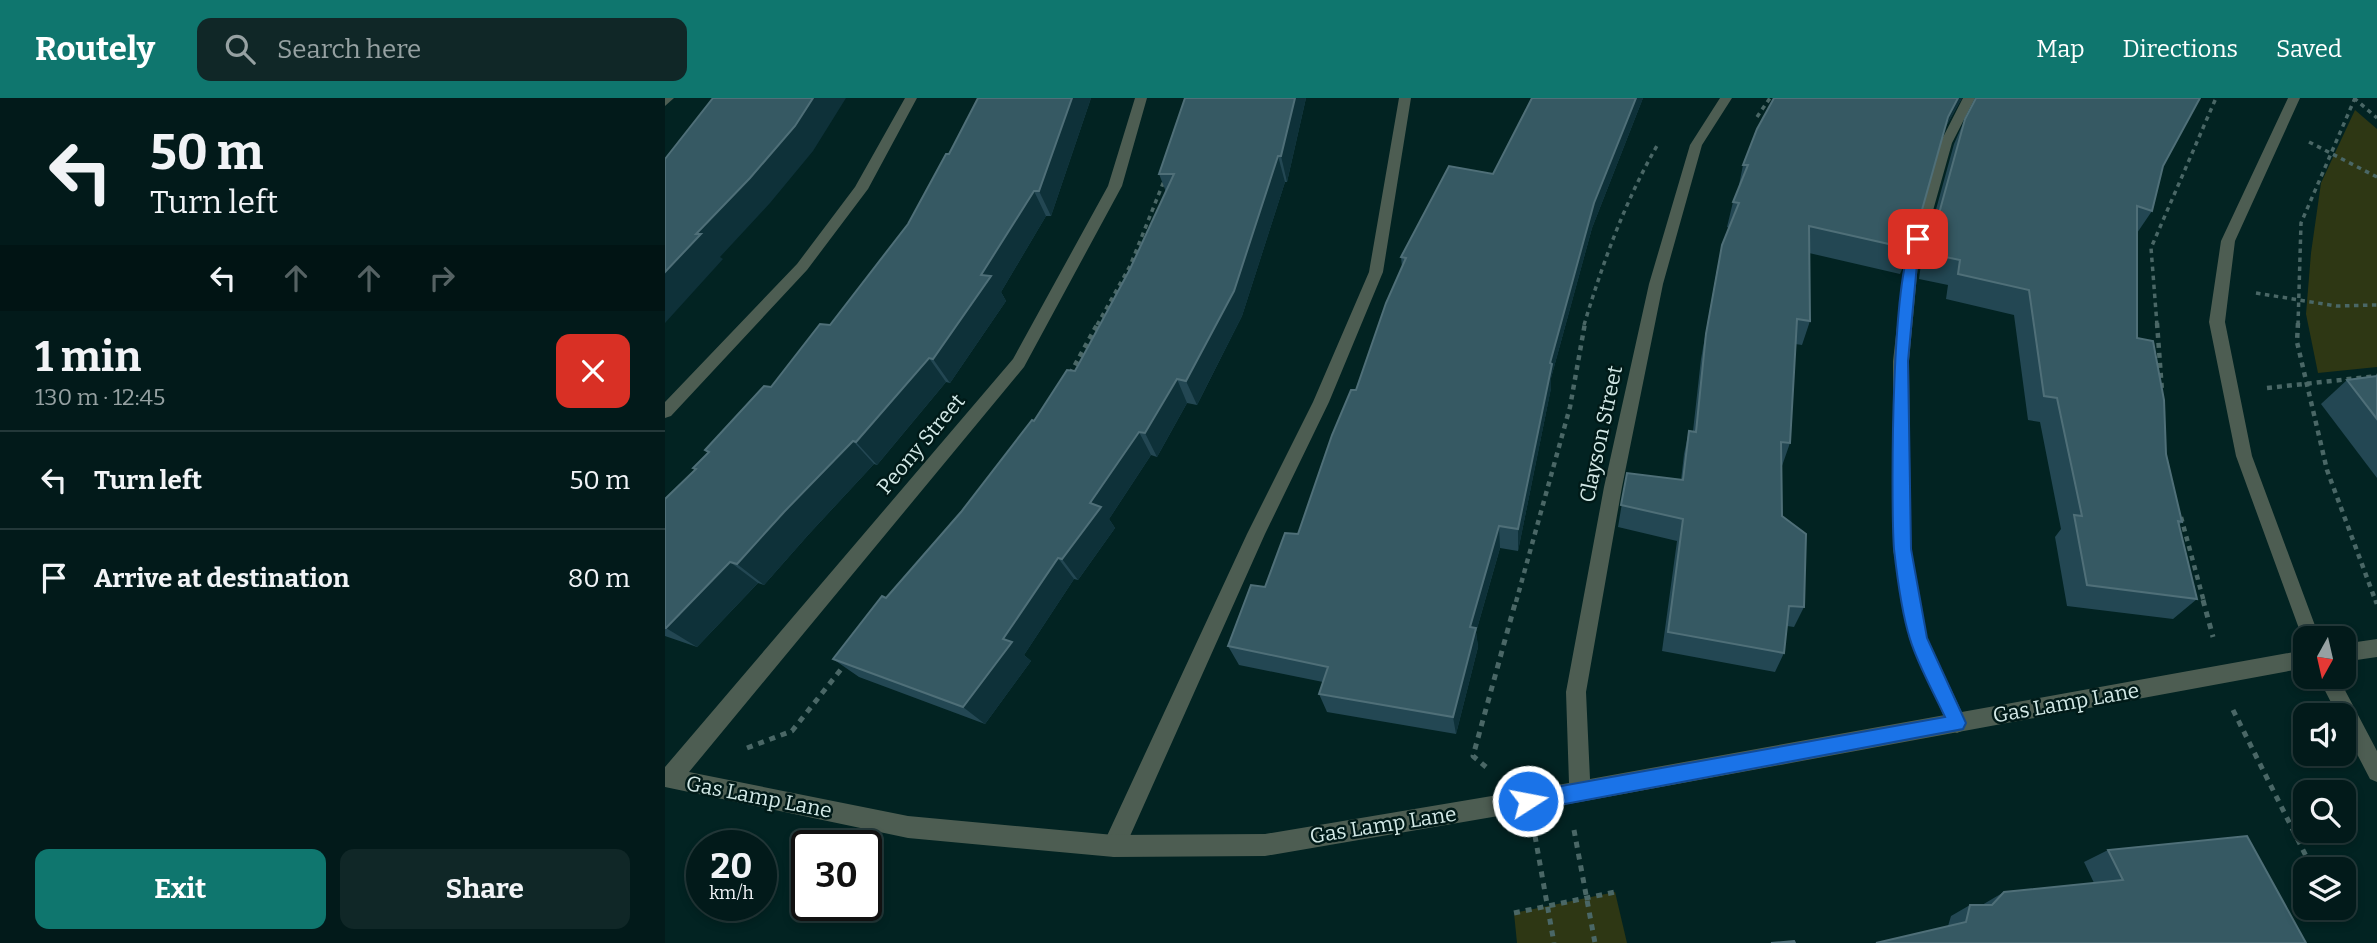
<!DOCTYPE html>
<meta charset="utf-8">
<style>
:root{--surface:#021a1a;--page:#102727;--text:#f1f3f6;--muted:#96a1a2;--line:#233839;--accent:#0f766e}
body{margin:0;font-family:Bitter,serif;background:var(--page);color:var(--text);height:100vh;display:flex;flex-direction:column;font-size:26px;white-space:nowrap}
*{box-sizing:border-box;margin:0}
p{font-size:23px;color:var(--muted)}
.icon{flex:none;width:38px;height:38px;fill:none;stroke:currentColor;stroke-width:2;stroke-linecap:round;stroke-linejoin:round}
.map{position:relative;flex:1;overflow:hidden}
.drawer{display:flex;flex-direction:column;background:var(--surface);width:665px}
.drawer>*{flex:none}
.banner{background:#021a1a;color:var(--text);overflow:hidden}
.needle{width:46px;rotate:188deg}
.buttons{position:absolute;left:1628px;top:528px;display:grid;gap:14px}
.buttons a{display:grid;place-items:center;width:63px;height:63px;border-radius:14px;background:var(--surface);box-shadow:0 4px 10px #0003,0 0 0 2px var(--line);font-size:35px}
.speed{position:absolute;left:21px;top:732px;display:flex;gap:14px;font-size:35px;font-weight:700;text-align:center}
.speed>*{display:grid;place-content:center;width:91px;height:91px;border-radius:50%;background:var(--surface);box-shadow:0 4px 10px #0003,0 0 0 2px var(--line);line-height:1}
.speed small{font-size:18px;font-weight:400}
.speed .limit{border:4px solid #111;border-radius:10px;background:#fff;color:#111}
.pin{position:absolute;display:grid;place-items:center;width:60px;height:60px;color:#fff;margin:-30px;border-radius:14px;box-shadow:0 4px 10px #0006}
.me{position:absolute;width:77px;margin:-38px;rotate:79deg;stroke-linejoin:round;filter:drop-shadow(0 0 5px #0008)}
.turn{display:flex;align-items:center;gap:24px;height:147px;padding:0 35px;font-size:32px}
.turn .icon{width:91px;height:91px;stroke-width:2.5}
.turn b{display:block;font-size:49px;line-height:60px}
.lanes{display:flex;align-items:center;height:66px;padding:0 35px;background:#0003;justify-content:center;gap:35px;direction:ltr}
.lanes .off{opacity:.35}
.round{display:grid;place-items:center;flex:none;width:74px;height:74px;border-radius:14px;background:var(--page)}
.head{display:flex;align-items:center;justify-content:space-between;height:119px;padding:0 35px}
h1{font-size:42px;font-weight:700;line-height:52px}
.cta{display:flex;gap:14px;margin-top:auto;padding:14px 35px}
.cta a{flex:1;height:80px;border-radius:14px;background:var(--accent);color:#fff;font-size:28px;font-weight:700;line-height:80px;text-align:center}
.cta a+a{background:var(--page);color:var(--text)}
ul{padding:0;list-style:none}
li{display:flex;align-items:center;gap:21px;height:98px;padding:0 35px;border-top:2px solid var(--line)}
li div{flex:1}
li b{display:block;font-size:26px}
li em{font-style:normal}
header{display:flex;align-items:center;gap:42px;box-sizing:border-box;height:98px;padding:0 35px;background:var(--accent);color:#fff}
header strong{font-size:33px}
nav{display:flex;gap:38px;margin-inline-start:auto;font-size:24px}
.search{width:490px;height:63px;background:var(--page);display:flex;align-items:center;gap:18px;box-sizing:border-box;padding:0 24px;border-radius:14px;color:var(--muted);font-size:26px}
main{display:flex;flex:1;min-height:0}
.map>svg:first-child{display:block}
.green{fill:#2e3714}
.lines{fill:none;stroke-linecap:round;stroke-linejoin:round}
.path-far2{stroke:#4a6766;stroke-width:3.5;stroke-dasharray:4.5 4.5;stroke-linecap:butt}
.path-far1{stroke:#4a6766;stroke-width:4.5;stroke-dasharray:5 5;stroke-linecap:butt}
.path{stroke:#4a6766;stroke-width:5;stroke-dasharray:6 6;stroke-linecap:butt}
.service{fill:#4d5d52;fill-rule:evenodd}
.minor{fill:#4d5d52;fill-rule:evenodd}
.tertiary{fill:#4d5d52;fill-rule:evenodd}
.wall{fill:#234753}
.shaded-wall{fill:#0e3139}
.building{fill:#365963;stroke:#4f6f78;stroke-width:2}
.route{fill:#1a73e8;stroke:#114b97;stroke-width:2}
.labels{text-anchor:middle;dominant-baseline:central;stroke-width:5;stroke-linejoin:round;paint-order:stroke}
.street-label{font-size:21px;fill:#d3e9e7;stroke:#001a18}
</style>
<header>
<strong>Routely</strong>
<div class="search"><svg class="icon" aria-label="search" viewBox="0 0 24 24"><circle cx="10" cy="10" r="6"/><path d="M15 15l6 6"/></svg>Search here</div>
<nav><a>Map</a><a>Directions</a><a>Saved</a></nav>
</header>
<main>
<section class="drawer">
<div class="banner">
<div class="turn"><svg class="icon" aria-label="left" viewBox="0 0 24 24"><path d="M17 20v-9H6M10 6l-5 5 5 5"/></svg><div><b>50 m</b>Turn left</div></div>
<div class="lanes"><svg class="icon" aria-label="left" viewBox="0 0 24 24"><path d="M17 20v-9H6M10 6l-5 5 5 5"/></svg><svg class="icon off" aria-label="ahead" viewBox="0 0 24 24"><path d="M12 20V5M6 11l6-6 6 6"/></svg><svg class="icon off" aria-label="ahead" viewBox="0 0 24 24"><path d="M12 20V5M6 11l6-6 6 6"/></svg><svg class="icon off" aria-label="right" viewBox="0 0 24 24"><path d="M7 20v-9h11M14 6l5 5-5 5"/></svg></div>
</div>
<div class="head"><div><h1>1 min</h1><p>130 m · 12:45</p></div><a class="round" style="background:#d93025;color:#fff"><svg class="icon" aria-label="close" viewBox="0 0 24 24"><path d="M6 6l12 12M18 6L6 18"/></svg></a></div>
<ul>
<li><svg class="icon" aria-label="left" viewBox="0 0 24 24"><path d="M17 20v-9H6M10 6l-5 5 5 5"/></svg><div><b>Turn left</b></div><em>50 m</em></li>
<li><svg class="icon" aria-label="arrive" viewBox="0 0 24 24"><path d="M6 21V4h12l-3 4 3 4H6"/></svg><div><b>Arrive at destination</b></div><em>80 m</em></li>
</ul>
<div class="cta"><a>Exit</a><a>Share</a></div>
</section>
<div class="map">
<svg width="1712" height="845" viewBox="0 0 1712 845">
<rect width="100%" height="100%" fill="#022322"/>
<g class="green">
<path d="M 1690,12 L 1712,31 L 1712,269 L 1653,275 L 1641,216 L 1646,155 L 1656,85 Z"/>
<path d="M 950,794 L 962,845 L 852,845 L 849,815 Z"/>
</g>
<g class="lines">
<g class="path-far2">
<path d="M 1689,0 L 1712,20"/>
<path d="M 1092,19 L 1105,0"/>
<path d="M 1644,44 L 1712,79"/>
<path d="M 1591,195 L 1671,208 L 1712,207"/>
<path d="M 432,227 L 465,168 L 499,83"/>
<path d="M 919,227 C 938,164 960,103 993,46"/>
<path d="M 1492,227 L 1486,150 L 1551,0"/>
<path d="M 1633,227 L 1636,125 L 1690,0"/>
</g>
<g class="path-far1">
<path d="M 1492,225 L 1497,293"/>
<path d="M 1633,225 L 1632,244 L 1662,372 L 1711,504"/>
<path d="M 405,276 L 433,225"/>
<path d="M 1602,290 L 1712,278"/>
<path d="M 1516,419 L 1539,504"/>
<path d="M 851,504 L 905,309 L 920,225"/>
</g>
<g class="path">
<path d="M 1538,502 L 1548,539"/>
<path d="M 1711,502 L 1712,506"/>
<path d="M 1568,612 L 1648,772"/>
<path d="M 82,650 L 127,633 L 181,565"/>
<path d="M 821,669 L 808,658 L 851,502"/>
<path d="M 909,732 L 930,845"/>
<path d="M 870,738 L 889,845"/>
<path d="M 849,815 L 950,794"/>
</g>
<g class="service">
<path d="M 240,0 L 252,0 L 203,91 L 142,172 L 6,318 L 0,320 L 0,304 L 132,166 L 190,89 Z"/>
<path d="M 734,0 L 746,0 L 718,174 L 664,304 L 600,436 L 457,756 L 449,759 L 441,756 L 438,748 L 441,740 L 582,436 L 648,304 L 704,174 Z"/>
<path d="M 1298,0 L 1310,0 L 1287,45 L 1253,166 L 1244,263 L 1246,451 L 1262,540 L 1302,625 L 1299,632 L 1292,635 L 1285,632 L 1244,540 L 1228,451 L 1228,263 L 1239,166 L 1275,45 Z"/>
</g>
<g class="minor">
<path d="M 470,0 L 482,0 L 457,88 L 359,269 L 24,674 L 243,718 L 449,737 L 600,736 L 904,685 L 901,594 L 939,389 L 984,186 L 1025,47 L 1055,0 L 1067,0 L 1037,47 L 998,186 L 957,389 L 921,594 L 925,681 L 1640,552 L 1640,570 L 915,704 L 600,758 L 449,759 L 243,740 L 0,689 L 0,669 L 348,261 L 443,88 Z"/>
<path d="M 1623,0 L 1635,0 L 1570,143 L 1560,224 L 1587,358 L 1655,541 L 1640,541 L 1640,547 L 1571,358 L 1544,224 L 1556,143 Z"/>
<path d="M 1712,541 L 1712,559 L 1678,564 L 1678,546 Z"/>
<path d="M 1653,579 L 1673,579 L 1712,653 L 1712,684 L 1705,681 L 1678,629 L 1678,618 L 1673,618 Z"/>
</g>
<path class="tertiary" d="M 0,0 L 9,0 L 0,8 Z"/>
</g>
<g class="wall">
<path d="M 313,0 L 426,0 L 386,118 L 381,118 L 336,194 L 341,203 L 285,285 L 281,284 L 212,367 L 209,366 L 144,436 L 99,487 L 93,485 L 32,549 L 0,538 L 0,401 L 30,372 L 28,370 L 43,355 L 40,352 L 106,289 L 165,227 L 243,126 L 284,56 Z"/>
<path d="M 520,0 L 641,0 L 622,84 L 620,84 L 577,218 L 532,307 L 522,305 L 492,359 L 486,357 L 444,421 L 450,430 L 413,482 L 409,481 L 359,557 L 366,563 L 320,626 L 194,579 L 168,561 L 296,414 L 410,273 L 465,171 L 501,94 L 494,76 Z"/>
<path d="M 867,0 L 978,0 L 927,130 L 886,280 L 886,290 L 853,453 L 835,450 L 811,534 L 813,549 L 791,636 L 662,614 L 654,596 L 658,584 L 574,567 L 563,548 L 633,436 L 691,292 L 737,169 L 736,159 L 828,76 Z"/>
<path d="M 1297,0 L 1279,32 L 1246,151 L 1235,176 L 1144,155 L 1145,223 L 1137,247 L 1130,246 L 1125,345 L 1117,368 L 1117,418 L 1139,509 L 1129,529 L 1122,528 L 1119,555 L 1110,574 L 997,553 L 1012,443 L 953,429 L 962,375 L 1016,382 L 1019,356 L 1024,333 L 1028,333 L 1036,261 L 1052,172 L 1057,147 L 1064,130 L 1062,129 L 1068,104 L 1073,92 L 1078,67 Z"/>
<path d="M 1300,21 L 1498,68 L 1487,113 L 1472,135 L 1472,240 L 1517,424 L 1514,427 L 1532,501 L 1508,521 L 1402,508 L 1390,439 L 1396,431 L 1375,324 L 1363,322 L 1349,217 L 1281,201 L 1283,187 L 1254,181 L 1256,166 L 1289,46 Z"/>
<path d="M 1712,278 L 1712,380 L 1656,306 L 1682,282 Z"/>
<path d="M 1443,752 L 1641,845 L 1283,828 L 1286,818 L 1305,807 L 1317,807 L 1339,794 L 1429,785 L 1419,764 Z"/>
</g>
<g class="shaded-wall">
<path d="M 148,0 L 181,0 L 148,53 L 105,105 L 55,159 L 58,161 L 0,225 L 0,174 L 31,136 Z"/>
<path d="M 407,0 L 426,0 L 386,118 L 374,93 Z"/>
<path d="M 630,0 L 641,0 L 622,84 L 616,58 Z"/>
<path d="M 971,0 L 978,0 L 927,130 L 886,280 L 886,290 L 853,453 L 853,431 L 885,265 L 929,105 Z"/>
<path d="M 1293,0 L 1297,0 L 1272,44 L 1283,19 Z"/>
<path d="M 613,58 L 620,84 L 577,218 L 532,307 L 521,283 Z"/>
<path d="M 369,93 L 381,118 L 336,194 L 341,203 L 285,285 L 268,261 L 316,177 Z"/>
<path d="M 264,260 L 281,284 L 212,367 L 191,344 Z"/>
<path d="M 512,281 L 522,305 L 492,359 L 480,335 Z"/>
<path d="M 474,334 L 486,357 L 444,421 L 450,430 L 413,482 L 397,461 L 425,405 Z"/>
<path d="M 188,343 L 209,366 L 144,436 L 99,487 L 72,466 L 119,414 Z"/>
<path d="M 834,428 L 835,450 L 811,534 L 813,549 L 791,636 L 788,619 L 805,529 Z"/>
<path d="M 393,460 L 409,481 L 359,557 L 366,563 L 320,626 L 298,609 L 338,541 Z"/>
<path d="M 65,464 L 93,485 L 32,549 L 1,530 Z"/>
</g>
<g class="building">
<path d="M 48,0 L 148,0 L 130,28 L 85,80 L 31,136 L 36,136 L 0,174 L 0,61 Z"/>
<path d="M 313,0 L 407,0 L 374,93 L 369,93 L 316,177 L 326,178 L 268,261 L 264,260 L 191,344 L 188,343 L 119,414 L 72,466 L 65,464 L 1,530 L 0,530 L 0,401 L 31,371 L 28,370 L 44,354 L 40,352 L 99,288 L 106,289 L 155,226 L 165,227 L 243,126 L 281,56 L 284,56 Z"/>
<path d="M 520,0 L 630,0 L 616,58 L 613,58 L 569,193 L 521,283 L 512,281 L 480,335 L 474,334 L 425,405 L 436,409 L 397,461 L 393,460 L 338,541 L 347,544 L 298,609 L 168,561 L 217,498 L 221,500 L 296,414 L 367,322 L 369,323 L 402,272 L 410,273 L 465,171 L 509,76 L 494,76 Z"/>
<path d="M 867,0 L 971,0 L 929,105 L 885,265 L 887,266 L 853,431 L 834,428 L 805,529 L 811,530 L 788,619 L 654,596 L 663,569 L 563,548 L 586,487 L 600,489 L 620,435 L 633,436 L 667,337 L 686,292 L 691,292 L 721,205 L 741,160 L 736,159 L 784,68 L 828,76 Z"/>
<path d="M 1109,0 L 1293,0 L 1283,19 L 1246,151 L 1144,128 L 1145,223 L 1132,221 L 1125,345 L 1116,344 L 1117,418 L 1141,436 L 1139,509 L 1124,508 L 1119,555 L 1003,534 L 1018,421 L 956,407 L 962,375 L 1018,382 L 1024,333 L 1031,334 L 1041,236 L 1057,147 L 1074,105 L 1068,104 L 1083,67 L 1078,67 L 1092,31 Z"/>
<path d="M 1311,0 L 1535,0 L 1498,68 L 1487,113 L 1472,108 L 1472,240 L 1488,243 L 1499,302 L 1501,356 L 1517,424 L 1513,423 L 1532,501 L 1422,487 L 1409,417 L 1417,418 L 1392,300 L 1379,298 L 1364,192 L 1293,176 L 1295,162 L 1266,156 L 1267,141 L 1300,21 Z"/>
<path d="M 1712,278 L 1712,321 L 1682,282 Z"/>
<path d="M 1582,738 L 1641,845 L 1211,845 L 1301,824 L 1305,807 L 1327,807 L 1339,794 L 1458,782 L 1443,752 Z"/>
<path d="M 1129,843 L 1130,845 L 1106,845 Z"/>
</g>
<path class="route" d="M 1253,137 L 1259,141 L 1252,166 L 1243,263 L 1246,451 L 1262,540 L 1301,625 L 1298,631 L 863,713 L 856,710 L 854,703 L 856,697 L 863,694 L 1280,619 C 1268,593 1253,567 1245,541 C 1237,516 1232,478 1229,451 C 1226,413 1225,147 1253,137 Z"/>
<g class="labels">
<g class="street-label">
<text transform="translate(936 336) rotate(-78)">Clayson Street</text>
<text transform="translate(256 346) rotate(-50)">Peony Street</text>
<text transform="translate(1401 605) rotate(-10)">Gas Lamp Lane</text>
<text transform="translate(94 699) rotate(11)">Gas Lamp Lane</text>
<text transform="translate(718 727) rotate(-9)">Gas Lamp Lane</text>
</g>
</g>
</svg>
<div class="buttons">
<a><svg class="needle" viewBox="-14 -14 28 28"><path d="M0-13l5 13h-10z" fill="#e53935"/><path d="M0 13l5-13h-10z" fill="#96a1a2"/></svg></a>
<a><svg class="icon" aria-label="sound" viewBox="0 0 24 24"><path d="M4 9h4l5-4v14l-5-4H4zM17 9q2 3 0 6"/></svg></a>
<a><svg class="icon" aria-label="search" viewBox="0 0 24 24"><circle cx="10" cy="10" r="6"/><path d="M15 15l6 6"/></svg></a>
<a><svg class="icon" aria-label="layers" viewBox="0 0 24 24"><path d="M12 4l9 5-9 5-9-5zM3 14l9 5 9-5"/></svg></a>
</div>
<div class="speed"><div>20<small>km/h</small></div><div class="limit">30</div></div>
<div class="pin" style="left:1253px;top:141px;background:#d93025"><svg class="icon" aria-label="arrive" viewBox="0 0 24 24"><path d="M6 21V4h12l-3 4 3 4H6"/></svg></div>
<svg class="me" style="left:863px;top:703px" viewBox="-20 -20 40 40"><circle r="17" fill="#1a73e8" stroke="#fff" stroke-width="3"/><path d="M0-11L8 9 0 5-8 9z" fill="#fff"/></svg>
</div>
</main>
